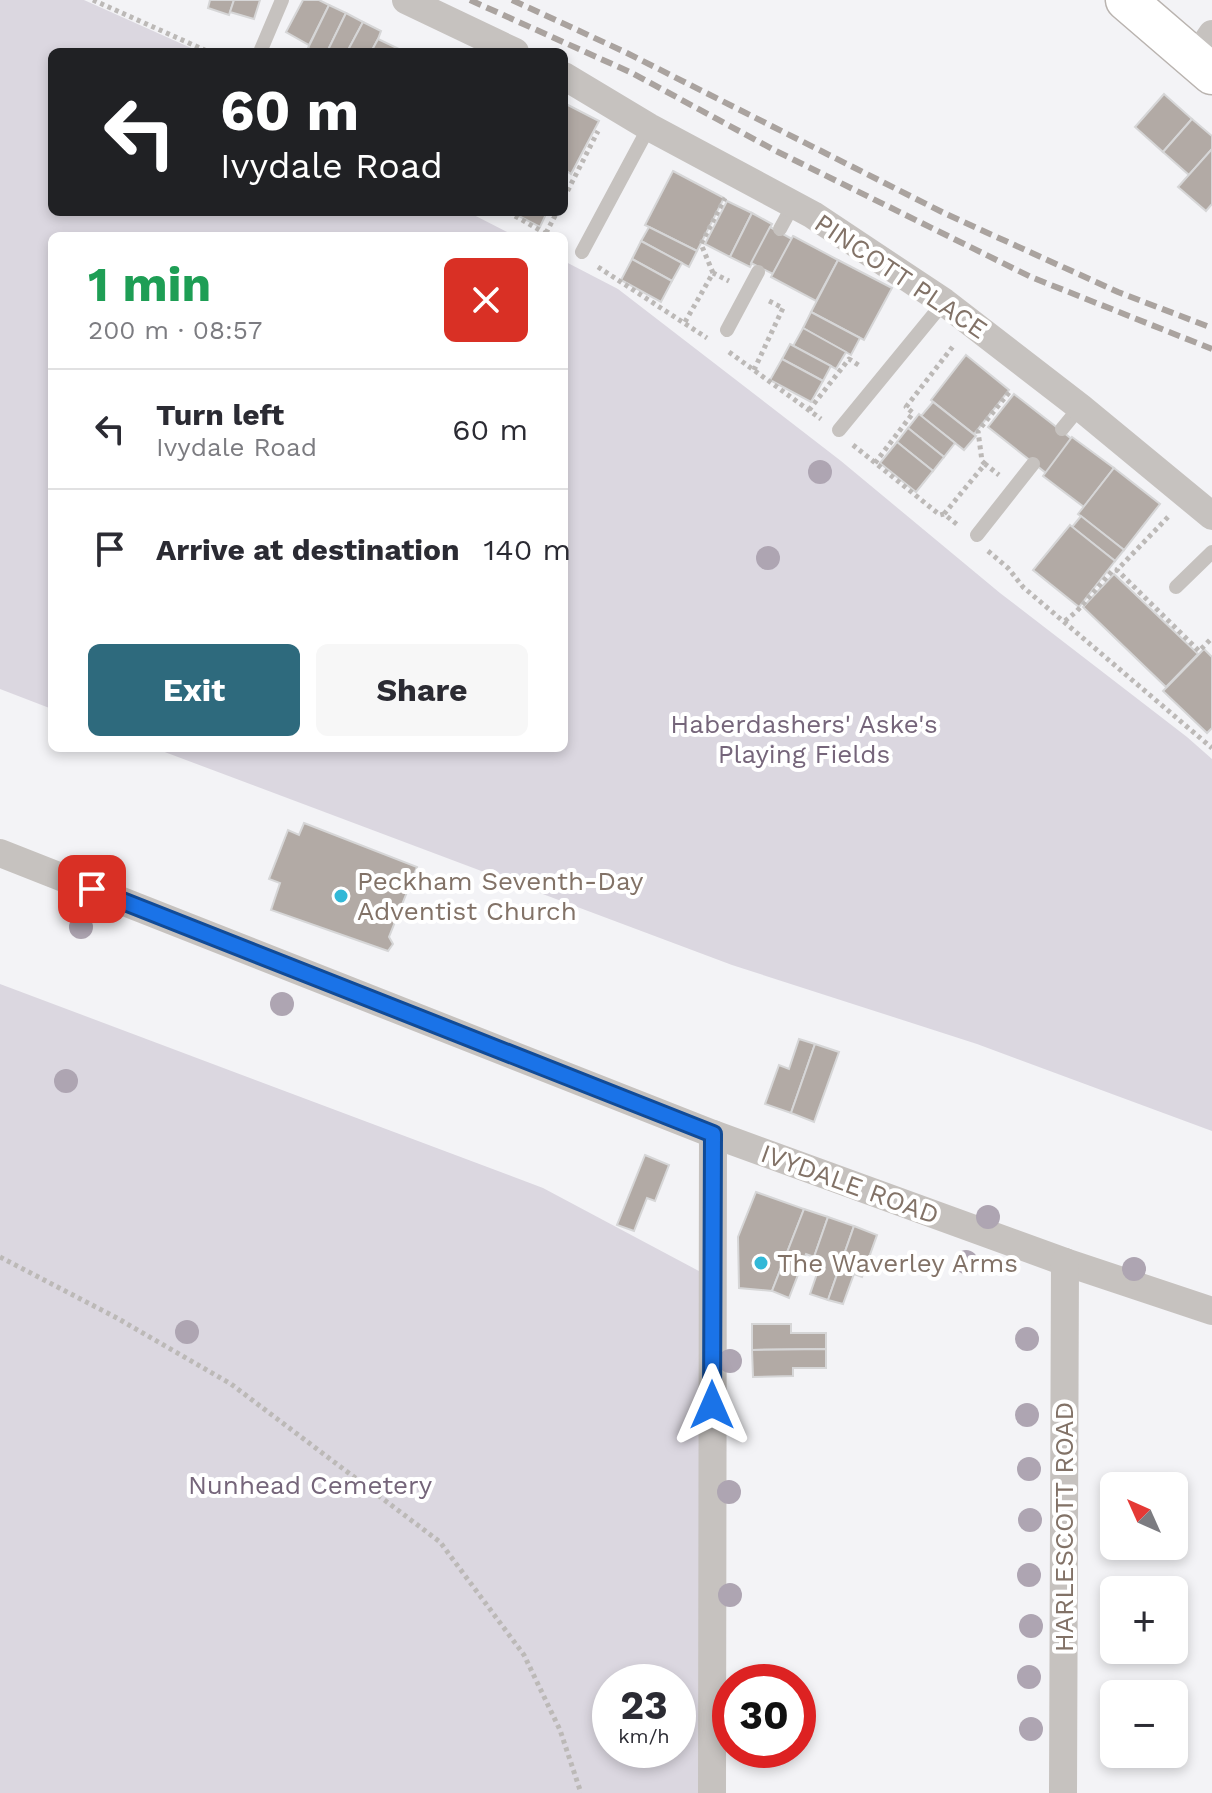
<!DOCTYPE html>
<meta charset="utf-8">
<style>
:root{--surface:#fff;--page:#f7f7f7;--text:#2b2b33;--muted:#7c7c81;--line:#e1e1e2;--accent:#2e6a7d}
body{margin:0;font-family:"Work Sans",sans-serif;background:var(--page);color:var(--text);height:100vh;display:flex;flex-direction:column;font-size:30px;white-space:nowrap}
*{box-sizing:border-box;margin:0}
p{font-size:26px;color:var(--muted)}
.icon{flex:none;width:44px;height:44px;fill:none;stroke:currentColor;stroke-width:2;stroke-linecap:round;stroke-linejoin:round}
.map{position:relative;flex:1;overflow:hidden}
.panel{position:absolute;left:48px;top:232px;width:520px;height:520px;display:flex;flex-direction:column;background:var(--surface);border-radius:12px;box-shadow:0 4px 12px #0003}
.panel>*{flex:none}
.top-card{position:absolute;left:48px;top:48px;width:520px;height:168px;border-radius:12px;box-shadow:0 4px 12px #0003;background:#202124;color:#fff;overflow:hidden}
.needle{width:52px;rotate:315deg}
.fabs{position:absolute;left:1100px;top:1472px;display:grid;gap:16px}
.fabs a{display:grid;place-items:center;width:88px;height:88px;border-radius:12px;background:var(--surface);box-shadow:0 4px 12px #0003;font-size:40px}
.speed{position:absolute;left:592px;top:1664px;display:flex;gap:16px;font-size:40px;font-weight:700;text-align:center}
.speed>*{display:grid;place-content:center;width:104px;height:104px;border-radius:50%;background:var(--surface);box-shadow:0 4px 12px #0003;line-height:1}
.speed small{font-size:20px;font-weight:400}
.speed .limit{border:12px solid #d22;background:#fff;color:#111}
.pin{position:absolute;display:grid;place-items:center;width:68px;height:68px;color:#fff;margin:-34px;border-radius:16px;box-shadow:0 4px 12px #0006}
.me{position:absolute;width:88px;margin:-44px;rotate:0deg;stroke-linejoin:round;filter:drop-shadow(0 0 6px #0008)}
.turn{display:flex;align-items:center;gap:28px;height:168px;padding:0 40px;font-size:36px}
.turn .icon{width:104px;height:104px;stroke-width:2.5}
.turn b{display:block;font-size:56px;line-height:68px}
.round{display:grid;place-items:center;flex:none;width:84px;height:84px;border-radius:12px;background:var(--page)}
.headline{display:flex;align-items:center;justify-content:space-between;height:136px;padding:0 40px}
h1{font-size:48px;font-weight:700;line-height:60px;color:#1e9e55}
.cta{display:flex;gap:16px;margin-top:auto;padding:16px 40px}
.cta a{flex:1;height:92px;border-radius:12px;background:var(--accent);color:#fff;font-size:32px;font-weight:700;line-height:92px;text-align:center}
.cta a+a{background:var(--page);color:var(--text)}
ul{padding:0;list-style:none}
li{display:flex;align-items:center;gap:24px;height:120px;padding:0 40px;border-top:2px solid var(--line)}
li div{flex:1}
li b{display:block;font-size:30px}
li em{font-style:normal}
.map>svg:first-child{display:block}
.green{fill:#dbd7e0;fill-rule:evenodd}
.building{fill:#b2aaa5;stroke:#d6d6d7;stroke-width:2}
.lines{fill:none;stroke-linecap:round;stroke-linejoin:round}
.secondary-casing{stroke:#b9b3af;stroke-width:43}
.path{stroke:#bcb9b7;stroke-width:5;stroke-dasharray:4 4;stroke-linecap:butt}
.lane{stroke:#c6c2bf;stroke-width:14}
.street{stroke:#c6c2bf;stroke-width:28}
.secondary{stroke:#fff;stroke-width:40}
.rail{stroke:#aaa39f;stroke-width:6;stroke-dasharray:12 6;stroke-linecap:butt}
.tree{fill:#aea5b2}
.route-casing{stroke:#114b97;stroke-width:20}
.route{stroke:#1a73e8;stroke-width:14}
.poi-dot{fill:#32b8d7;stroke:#fff;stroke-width:3}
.labels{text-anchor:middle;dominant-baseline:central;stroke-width:8;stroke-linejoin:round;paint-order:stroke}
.street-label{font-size:26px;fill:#827267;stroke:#fff}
.park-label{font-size:26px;fill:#75657a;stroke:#fff}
.poi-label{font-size:26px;fill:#827267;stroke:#fff;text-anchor:start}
</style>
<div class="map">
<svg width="1212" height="1793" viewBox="0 0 1212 1793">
<rect width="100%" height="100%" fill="#f3f3f6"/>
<g class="green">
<path d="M 0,0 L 84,0 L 200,52 L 52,52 L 52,212 L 468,212 L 515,236 L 52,236 L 52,709 L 0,689 Z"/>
<path d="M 564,261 L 618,289 L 841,461 L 1000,593 L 1187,737 L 1212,759 L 1212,1131 L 977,1044 L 732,965 L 154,748 L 564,748 Z"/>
<path d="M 0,984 L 543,1188 L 712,1278 L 705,1793 L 0,1793 ZM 610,1682 L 678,1682 L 678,1750 L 610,1750 Z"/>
</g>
<g class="building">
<path d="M 210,0 L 234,0 L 229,15 L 208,8 Z"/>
<path d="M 234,0 L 260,0 L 254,19 L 230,12 Z"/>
<path d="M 303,0 L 319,0 L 329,5 L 309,45 L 286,32 Z"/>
<path d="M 329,5 L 346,13 L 327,52 L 316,52 L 308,48 Z"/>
<path d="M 346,13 L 363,22 L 347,52 L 327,52 Z"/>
<path d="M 363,22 L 381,31 L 378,39 L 371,52 L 347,52 Z"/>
<path d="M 378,39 L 399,49 L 398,52 L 371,52 Z"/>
<path d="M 1164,94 L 1192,119 L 1163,152 L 1135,127 Z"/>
<path d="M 564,103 L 599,121 L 571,174 L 564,169 Z"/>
<path d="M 1192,119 L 1212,136 L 1212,149 L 1189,175 L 1163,152 Z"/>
<path d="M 1212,149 L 1212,204 L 1206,211 L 1178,187 Z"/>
<path d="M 673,171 L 724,198 L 697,251 L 645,225 Z"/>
<path d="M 727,201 L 752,213 L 730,257 L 705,244 Z"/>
<path d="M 511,212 L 547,212 L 540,227 Z"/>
<path d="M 752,213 L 772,224 L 750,267 L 730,257 Z"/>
<path d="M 649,227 L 697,251 L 689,267 L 641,241 Z"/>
<path d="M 770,227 L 792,239 L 773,274 L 751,263 Z"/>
<path d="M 793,236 L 838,260 L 816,301 L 771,277 Z"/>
<path d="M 641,241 L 682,263 L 672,281 L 632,259 Z"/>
<path d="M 632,259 L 672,281 L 661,302 L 621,280 Z"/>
<path d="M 838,260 L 892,288 L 864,340 L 811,312 Z"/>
<path d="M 811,312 L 860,338 L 851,355 L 803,328 Z"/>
<path d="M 803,328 L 846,352 L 836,369 L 793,346 Z"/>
<path d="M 790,344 L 831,366 L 823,381 L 782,359 Z"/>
<path d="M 966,355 L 1009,390 L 974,434 L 931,400 Z"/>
<path d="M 782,359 L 823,381 L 811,402 L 770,380 Z"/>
<path d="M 1014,394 L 1073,440 L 1046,473 L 988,427 Z"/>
<path d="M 933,402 L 976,436 L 964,450 L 921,416 Z"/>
<path d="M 919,414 L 955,443 L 944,457 L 908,428 Z"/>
<path d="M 908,428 L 944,457 L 933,471 L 897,442 Z"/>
<path d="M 1072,437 L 1114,468 L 1084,507 L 1043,476 Z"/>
<path d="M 897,442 L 933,471 L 916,492 L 880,463 Z"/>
<path d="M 1114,468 L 1160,504 L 1124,550 L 1078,514 Z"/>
<path d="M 1081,516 L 1124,550 L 1115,561 L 1072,527 Z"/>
<path d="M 1070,525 L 1115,561 L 1079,607 L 1033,570 Z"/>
<path d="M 1114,574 L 1198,654 L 1166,687 L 1083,607 Z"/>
<path d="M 1204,649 L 1212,657 L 1212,728 L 1207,733 L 1163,691 Z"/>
<path d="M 304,823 L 417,867 L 389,937 L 393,944 L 388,951 L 271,910 L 280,883 L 269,879 L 288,830 L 299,835 Z"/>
<path d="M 799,1039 L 815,1044 L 791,1113 L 765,1104 L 779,1065 L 789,1069 Z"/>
<path d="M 815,1044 L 839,1052 L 814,1122 L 791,1113 Z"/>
<path d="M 645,1155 L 669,1165 L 655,1201 L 647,1198 L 634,1231 L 617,1225 Z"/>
<path d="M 756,1192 L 804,1209 L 772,1291 L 739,1288 L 738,1237 Z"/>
<path d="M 804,1209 L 828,1217 L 814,1257 L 806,1254 L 789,1298 L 772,1291 Z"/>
<path d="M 828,1217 L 854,1226 L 828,1300 L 810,1294 L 822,1259 L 814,1257 Z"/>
<path d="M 854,1226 L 877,1235 L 862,1277 L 854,1274 L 843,1304 L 828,1300 Z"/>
<path d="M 752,1324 L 791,1324 L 791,1333 L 826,1333 L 826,1349 L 752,1350 Z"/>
<path d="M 826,1349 L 826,1368 L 793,1368 L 793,1376 L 753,1377 L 752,1350 Z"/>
</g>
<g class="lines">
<g class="secondary-casing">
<path id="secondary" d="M 1126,0 L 1212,74"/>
</g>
<g class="path">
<path d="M 93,0 L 209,52"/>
<path d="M 564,198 L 598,131"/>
<path d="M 508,212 L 550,236"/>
<path d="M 546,233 L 557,212"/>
<path d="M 598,267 L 707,338"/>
<path d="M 713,273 L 701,244 L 725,198"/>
<path d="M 685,322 L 713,273 L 729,281"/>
<path d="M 729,352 L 821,419"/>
<path d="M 754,370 L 783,308 L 767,300"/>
<path d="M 809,410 L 849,359 L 860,366"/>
<path d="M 853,445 L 940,515 L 944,514 L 959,526"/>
<path d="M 875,463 L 913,413 L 906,407 L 954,345"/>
<path d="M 985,464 L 982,461 L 978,431 L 1011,390"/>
<path d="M 944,514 L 985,464 L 999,475"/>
<path d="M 1168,517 L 1117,570 L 1199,651 L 1212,638"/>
<path d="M 988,551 L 1008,568 L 1023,587 L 1212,748"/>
<path d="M 1065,621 L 1077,611 L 1113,570 L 1117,570"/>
<path d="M 0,1257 L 117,1318 L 231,1384 L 440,1542 L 524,1655 L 560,1730 L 581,1793"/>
</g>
<g class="lane">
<path d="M 260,52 L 282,0"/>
<path d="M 780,229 L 793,205"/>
<path d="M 582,252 L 649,127"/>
<path d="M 727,330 L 758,272"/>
<path d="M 1062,429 L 1080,407"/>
<path d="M 839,430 L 944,302"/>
<path d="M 977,535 L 1033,464"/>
<path d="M 1176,587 L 1212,552"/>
</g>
<g class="street">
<path d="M 406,0 L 515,52"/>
<path d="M 1195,59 L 1212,34"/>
<path d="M 564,76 L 649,127 L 813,215 L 944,302 L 1080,407 L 1212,516"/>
<path d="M 0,853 L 713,1134 L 1065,1262 L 1212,1311"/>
<path d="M 712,1793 L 713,1134"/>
<path d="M 1063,1793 L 1065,1262"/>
</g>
<use href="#secondary" class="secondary"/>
<g class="rail">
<path d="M 470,0 L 632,73 L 776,151 L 1031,277 L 1212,349"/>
<path d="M 512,0 L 625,52 L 946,214 L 1118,292 L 1212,328"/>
</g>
</g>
<g class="tree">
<circle cx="820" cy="472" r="12"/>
<circle cx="768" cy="558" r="12"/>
<circle cx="81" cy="927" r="12"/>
<circle cx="282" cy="1004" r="12"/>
<circle cx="66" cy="1081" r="12"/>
<circle cx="988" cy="1217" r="12"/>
<circle cx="966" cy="1262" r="12"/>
<circle cx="1134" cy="1269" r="12"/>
<circle cx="187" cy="1332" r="12"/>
<circle cx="1027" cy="1339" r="12"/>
<circle cx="730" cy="1361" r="12"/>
<circle cx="1027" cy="1415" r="12"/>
<circle cx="1029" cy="1469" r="12"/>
<circle cx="729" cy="1492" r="12"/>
<circle cx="1030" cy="1520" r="12"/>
<circle cx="1029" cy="1575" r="12"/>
<circle cx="730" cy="1595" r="12"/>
<circle cx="1031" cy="1626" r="12"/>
<circle cx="1029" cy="1677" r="12"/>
<circle cx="1031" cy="1729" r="12"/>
</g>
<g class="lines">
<g class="route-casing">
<path id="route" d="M 92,889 L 713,1134 L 712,1405"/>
</g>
<use href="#route" class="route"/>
</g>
<g class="poi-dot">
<circle cx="341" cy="896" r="8"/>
<circle cx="761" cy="1263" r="8"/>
</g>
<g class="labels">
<g class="street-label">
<text transform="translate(901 276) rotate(34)">PINCOTT PLACE</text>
<text transform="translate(850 1184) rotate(20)">IVYDALE ROAD</text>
<text transform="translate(1064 1527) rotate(-90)">HARLESCOTT ROAD</text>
</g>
<g class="park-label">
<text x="804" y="724">Haberdashers' Aske's<tspan x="804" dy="30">Playing Fields</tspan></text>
<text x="310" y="1485">Nunhead Cemetery</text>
</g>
<g class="poi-label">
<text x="357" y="881">Peckham Seventh-Day<tspan x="357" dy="30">Adventist Church</tspan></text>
<text x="777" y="1263">The Waverley Arms</text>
</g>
</g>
</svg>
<div class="fabs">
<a><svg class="needle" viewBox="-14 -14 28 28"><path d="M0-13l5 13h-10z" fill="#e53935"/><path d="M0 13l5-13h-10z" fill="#7c7c81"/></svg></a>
<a>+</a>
<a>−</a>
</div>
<div class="speed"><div>23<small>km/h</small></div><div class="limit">30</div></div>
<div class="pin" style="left:92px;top:889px;background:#d93025"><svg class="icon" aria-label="arrive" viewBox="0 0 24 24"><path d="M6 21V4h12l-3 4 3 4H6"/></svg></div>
<svg class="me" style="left:712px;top:1405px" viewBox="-20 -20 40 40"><path d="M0-17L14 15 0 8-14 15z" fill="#1a73e8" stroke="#fff" stroke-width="4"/></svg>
<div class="top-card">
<div class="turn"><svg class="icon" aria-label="left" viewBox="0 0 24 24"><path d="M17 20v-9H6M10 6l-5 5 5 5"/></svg><div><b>60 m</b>Ivydale Road</div></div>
</div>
<section class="panel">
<div class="headline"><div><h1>1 min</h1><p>200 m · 08:57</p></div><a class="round" style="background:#d93025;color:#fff"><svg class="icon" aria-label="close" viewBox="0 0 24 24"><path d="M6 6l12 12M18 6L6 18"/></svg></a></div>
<ul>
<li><svg class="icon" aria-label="left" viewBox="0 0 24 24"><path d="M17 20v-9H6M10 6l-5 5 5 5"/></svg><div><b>Turn left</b><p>Ivydale Road</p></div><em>60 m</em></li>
<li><svg class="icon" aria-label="arrive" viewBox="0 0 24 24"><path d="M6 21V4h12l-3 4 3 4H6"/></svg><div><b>Arrive at destination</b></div><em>140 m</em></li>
</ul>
<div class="cta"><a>Exit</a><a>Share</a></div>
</section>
</div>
